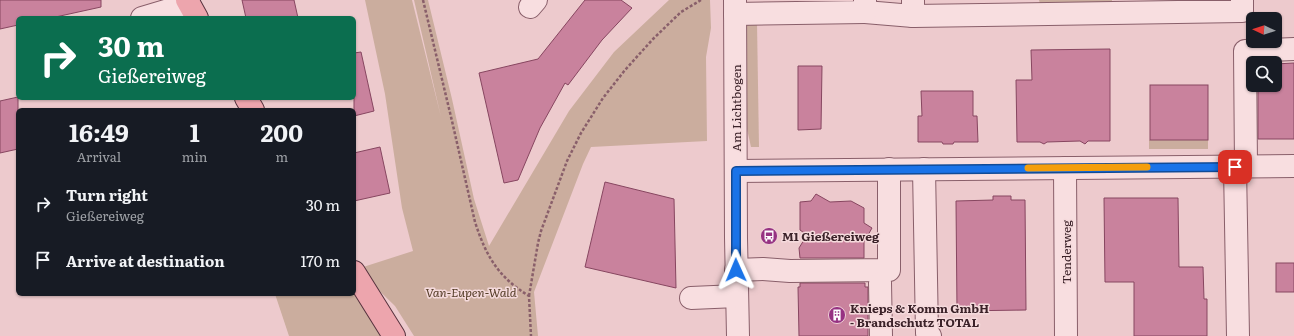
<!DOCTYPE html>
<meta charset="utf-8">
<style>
:root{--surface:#171b24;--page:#20242c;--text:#f1f3f6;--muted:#9ea1a6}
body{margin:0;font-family:Literata,serif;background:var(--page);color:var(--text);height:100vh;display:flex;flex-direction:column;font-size:15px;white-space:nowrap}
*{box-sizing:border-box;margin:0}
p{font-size:13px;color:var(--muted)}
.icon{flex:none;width:22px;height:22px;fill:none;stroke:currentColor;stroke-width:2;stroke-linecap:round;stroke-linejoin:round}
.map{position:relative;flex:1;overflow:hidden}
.panel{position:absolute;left:16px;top:108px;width:340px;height:188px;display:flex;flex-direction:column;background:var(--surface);border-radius:6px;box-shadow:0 1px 3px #0004}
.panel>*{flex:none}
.top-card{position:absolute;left:16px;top:16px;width:340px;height:84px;border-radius:6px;box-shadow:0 1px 3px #0004;background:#0b6e4f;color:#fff;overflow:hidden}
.needle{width:26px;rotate:274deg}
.buttons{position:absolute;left:1246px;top:12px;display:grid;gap:8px}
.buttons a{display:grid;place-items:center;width:36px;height:36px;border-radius:6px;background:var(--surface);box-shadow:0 1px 3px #0004;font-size:20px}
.pin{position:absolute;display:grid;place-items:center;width:34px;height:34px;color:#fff;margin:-17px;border-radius:8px;box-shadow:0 2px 6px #0006}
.me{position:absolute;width:44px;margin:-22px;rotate:359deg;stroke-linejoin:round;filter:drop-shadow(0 0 3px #0008)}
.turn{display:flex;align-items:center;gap:14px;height:84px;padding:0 16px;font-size:18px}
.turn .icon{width:52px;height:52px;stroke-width:2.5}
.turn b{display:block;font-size:28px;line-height:34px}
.eta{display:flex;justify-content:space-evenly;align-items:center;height:68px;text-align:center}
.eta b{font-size:24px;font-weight:700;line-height:28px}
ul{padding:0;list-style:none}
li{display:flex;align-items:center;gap:12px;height:56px;padding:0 16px}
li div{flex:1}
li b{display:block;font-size:15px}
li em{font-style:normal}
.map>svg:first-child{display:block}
.green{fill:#cbad9e}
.building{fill:#c9829d;stroke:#874660}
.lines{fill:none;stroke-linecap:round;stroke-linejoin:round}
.minor-casing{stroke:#895f6a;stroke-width:24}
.major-casing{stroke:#58333f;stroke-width:24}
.path{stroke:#895f6a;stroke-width:2.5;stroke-dasharray:3 2;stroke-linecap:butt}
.minor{stroke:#f8dee0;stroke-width:22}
.major{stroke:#eda5ad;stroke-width:22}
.route-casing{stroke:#114b97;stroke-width:10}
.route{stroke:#1a73e8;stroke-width:7}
.slow{stroke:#f59e0b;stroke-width:7}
.labels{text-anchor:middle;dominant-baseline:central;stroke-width:3;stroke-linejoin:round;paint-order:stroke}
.street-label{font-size:12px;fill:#3b2229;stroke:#f5dadc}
.poi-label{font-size:12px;font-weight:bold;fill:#3b2229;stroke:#f5dadc;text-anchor:start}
.park-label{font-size:12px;font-style:italic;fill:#563e29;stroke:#f5dadc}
</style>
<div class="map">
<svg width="1294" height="336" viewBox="0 0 1294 336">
<rect width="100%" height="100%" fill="#edcacd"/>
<g class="green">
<path d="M 365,0 L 412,0 L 441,117 L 414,0 L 428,0 L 452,99 L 474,199 L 489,246 L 569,111 L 614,52 L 669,0 L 710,0 L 711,28 L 706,57 L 707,141 L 591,147 L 583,164 L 534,292 L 538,336 L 414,336 L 395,306 L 357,269 L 413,251 L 402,208 L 385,94 Z"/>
<path d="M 1039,0 L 1112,0 L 1112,2 L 1040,4 Z"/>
<path d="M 757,23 L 759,147 L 751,147 L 747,129 L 746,27 L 746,25 Z"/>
<rect x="1149" y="140" width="59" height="9"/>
<path d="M 354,279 L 390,336 L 289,336 L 275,294 L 354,294 Z"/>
</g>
<g class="building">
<path d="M 0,0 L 101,0 L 101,7 L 51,18 L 18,18 L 18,25 L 0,29 Z"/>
<path d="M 242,0 L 294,0 L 298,18 L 246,18 Z"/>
<path d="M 585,0 L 621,0 L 632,8 L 602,40 L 568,85 L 565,83 L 540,128 L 518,180 L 504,183 L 479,73 L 538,59 Z"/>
<path d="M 1110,49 L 1110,141 L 1088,141 L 1085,144 L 1080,141 L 1047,142 L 1044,144 L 1040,142 L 1017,142 L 1016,80 L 1032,80 L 1031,50 Z"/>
<path d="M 361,52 L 374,111 L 354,116 L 354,53 Z"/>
<path d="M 1294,63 L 1294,139 L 1258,139 L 1258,85 L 1275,85 L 1275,64 Z"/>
<path d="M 798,66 L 822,66 L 821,129 L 798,130 Z"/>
<rect x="1150" y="85" width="58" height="55"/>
<path d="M 921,91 L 973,91 L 973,116 L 977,116 L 978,142 L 954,142 L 953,144 L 943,144 L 942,142 L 918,142 L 918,116 L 922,116 Z"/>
<path d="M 18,97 L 18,149 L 0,153 L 0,101 Z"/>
<path d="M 380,147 L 390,193 L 354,201 L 354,153 Z"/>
<path d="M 605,182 L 674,199 L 676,288 L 585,267 Z"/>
<path d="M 816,194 L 830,202 L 851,201 L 864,208 L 864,223 L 872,228 L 864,242 L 864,258 L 800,258 L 799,248 L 807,235 L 800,230 L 800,202 L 811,201 Z"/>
<path d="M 993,196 L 1011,196 L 1011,200 L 1025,200 L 1026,310 L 957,311 L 956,201 L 993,200 Z"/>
<path d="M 1104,198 L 1178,198 L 1179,267 L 1203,267 L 1204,299 L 1207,299 L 1207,336 L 1134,336 L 1134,282 L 1105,282 Z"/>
<rect x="1276" y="263" width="18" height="29"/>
<path d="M 800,283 L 865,283 L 865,287 L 868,287 L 868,336 L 799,336 L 798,287 L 800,287 Z"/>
</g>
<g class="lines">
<g class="minor-casing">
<g id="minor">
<path d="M 735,0 L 736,238 L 738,336"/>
<path d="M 913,0 L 913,16 L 1242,11 L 1242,0"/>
<path d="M 530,7 L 536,0"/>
<path d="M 865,12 L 913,16"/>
<path d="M 735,14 L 865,12 L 865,0"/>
<path d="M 142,18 L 189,4"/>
<path d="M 1246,166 L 1245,51 L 1294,49"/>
<path d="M 1235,167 L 1238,336"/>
<path d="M 1065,168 L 1066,336"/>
<path d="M 924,169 L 927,333 L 930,336"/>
<path d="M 736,171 L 1294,166"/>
<path d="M 736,270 L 763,269 L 790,271 L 889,270 L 889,169"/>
<path d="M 880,283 L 881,336"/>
<path d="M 691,298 L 737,296"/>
</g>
</g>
<g class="major-casing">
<g id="major">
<path d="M 187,0 L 197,18"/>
<path d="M 246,98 L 253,110"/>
<path d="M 354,272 L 394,336"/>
</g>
</g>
<g class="path">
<path d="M 423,0 L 452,121 L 475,222 C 486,256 498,277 529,296 L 531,336"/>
<path d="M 529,296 L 538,243 L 541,231 L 567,161 L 581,133 L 603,98 L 625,70 L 653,39 L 681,12 L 701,0"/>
</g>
<use href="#minor" class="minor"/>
<use href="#major" class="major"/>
</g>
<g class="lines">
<g class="route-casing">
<path id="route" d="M 736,270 L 736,171 L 1235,167"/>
</g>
<use href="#route" class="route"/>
<path class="slow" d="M 1028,168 L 1147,167"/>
</g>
<defs>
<g id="bus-disc" transform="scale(0.9)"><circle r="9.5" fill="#963282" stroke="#f5dadc"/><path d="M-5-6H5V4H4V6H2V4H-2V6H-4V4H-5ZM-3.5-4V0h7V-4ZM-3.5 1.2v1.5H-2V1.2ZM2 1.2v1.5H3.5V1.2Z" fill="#fff"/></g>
<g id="building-disc" transform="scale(0.9)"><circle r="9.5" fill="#963282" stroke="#f5dadc"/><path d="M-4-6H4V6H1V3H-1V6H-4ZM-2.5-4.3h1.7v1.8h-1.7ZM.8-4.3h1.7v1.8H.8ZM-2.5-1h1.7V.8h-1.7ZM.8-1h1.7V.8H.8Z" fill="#fff"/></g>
</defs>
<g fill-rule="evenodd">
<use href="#bus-disc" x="769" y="236"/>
<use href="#building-disc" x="837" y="315"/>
</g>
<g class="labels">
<g class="street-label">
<text transform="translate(736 108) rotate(-90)">Am Lichtbogen</text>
<text transform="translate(1066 252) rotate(-90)">Tenderweg</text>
</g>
<g class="poi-label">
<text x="782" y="236">M1 Gießereiweg</text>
<text x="850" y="308">Knieps &amp; Komm GmbH<tspan x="850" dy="14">- Brandschutz TOTAL</tspan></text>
</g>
<g class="park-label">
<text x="471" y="292">Van-Eupen-Wald</text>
</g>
</g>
</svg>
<div class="buttons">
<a><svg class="needle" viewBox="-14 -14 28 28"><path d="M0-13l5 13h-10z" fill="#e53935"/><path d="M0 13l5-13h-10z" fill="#9ea1a6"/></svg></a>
<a><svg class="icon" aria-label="search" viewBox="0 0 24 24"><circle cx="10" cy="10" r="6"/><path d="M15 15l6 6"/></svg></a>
</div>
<div class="pin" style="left:1235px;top:167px;background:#d93025"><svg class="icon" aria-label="arrive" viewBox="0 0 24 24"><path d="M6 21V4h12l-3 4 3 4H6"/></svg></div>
<svg class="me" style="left:736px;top:270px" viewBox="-20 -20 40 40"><path d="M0-17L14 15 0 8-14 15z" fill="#1a73e8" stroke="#fff" stroke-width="4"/></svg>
<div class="top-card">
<div class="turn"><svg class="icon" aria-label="right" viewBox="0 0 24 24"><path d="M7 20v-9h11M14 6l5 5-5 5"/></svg><div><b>30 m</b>Gießereiweg</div></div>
</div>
<section class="panel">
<div class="eta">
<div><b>16:49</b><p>Arrival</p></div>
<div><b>1</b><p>min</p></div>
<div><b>200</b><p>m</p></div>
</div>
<ul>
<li><svg class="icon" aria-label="right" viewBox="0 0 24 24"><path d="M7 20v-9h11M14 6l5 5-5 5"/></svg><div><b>Turn right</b><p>Gießereiweg</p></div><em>30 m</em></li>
<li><svg class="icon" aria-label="arrive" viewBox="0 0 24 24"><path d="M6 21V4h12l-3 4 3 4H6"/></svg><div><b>Arrive at destination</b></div><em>170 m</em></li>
</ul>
</section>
</div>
